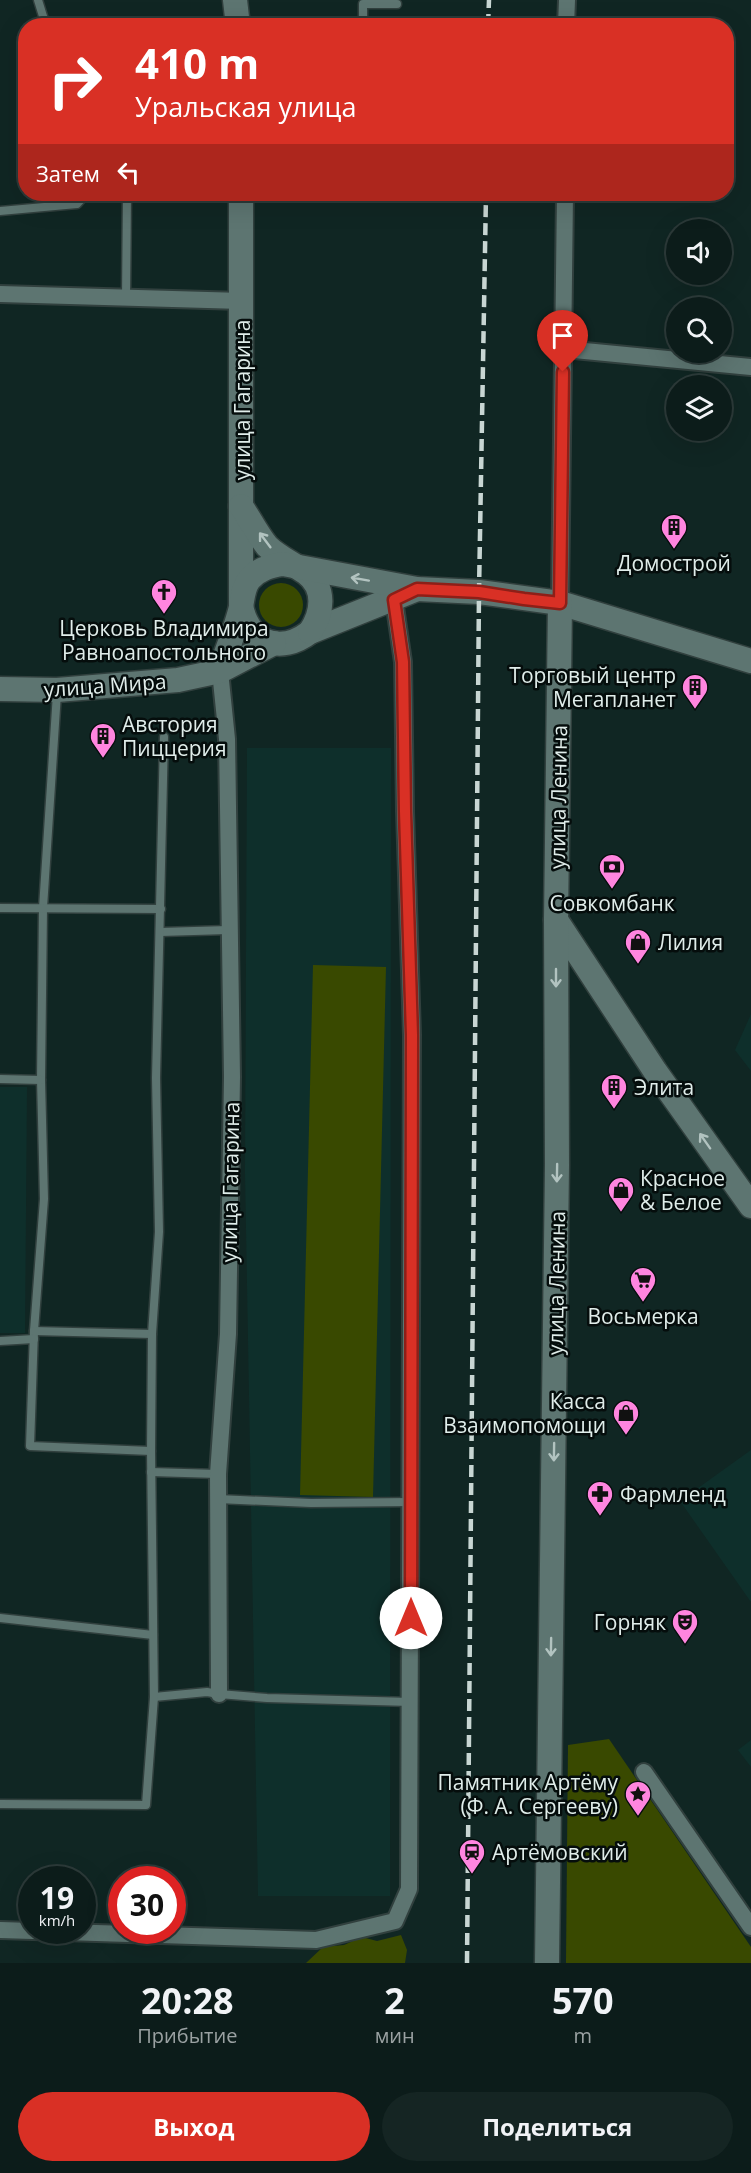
<!DOCTYPE html>
<html lang="ru">
<meta charset="utf-8">
<style>
:root{--surface:#0c1c1a;--page:#152523;--text:#f1f3f6;--muted:#9aa1a2;--line:#2c3a39;--accent:#d93025}
body{margin:0;font-family:"Open Sans",sans-serif;background:var(--page);color:var(--text);height:100vh;display:flex;flex-direction:column;font-size:22px;white-space:nowrap}
*{box-sizing:border-box;margin:0}
p{font-size:20px;color:var(--muted)}
.icon{flex:none;width:33px;height:33px;fill:none;stroke:currentColor;stroke-width:2;stroke-linecap:round;stroke-linejoin:round}
.map{position:relative;height:1963px;overflow:hidden}
.sheet{display:flex;flex-direction:column;background:var(--surface);flex:1}
.sheet>*{flex:none}
.banner{position:absolute;left:18px;top:18px;width:716px;height:183px;border-radius:24px;box-shadow:0 6px 24px #0002,0 0 0 2px var(--line);background:#d93025;color:#fff;overflow:hidden}
.fabs{position:absolute;left:666px;top:219px;display:grid;gap:12px}
.fabs a{display:grid;place-items:center;width:66px;height:66px;border-radius:50%;background:var(--surface);box-shadow:0 6px 24px #0002,0 0 0 2px var(--line);font-size:30px}
.speed{position:absolute;left:18px;top:1866px;display:flex;gap:12px;font-size:30px;font-weight:700;text-align:center}
.speed>*{display:grid;place-content:center;width:78px;height:78px;border-radius:50%;background:var(--surface);box-shadow:0 6px 24px #0002,0 0 0 2px var(--line);line-height:1}
.speed small{font-size:15px;font-weight:400}
.speed .limit{border:9px solid #d22;background:#fff;color:#111}
.pin{position:absolute;display:grid;place-items:center;width:51px;height:51px;color:#fff;margin:-62px -26px;border-radius:50% 50% 50% 0;rotate:-45deg;box-shadow:0 0 6px #0007}
.pin .icon{rotate:45deg}
.me{position:absolute;width:66px;margin:-33px;rotate:0deg;stroke-linejoin:round;filter:drop-shadow(0 0 4px #0008)}
.turn{display:flex;align-items:center;gap:21px;height:126px;padding:0 18px;font-size:27px}
.turn .icon{width:78px;height:78px;stroke-width:2.5}
.turn b{display:block;font-size:42px;line-height:51px}
.then{display:flex;align-items:center;height:57px;padding:0 18px;background:#0003;gap:12px;font-size:22px}
.eta{display:flex;justify-content:space-evenly;align-items:center;height:102px;text-align:center}
.eta b{font-size:36px;font-weight:700;line-height:42px}
.primary-button{display:flex;gap:12px;margin-top:auto;padding:12px 18px}
.primary-button a{flex:1;height:69px;border-radius:36px;background:var(--accent);color:#fff;font-size:24px;font-weight:700;line-height:69px;text-align:center}
.primary-button a+a{background:var(--page);color:var(--text)}
.map>svg:first-child{display:block}
.built{fill:#0e2f2b}
.green{fill:#394900}
.lines{fill:none;stroke-linecap:round;stroke-linejoin:round}
.lane-casing{stroke:#31403e;stroke-width:11}
.street-casing{stroke:#31403e;stroke-width:20}
.secondary-casing{stroke:#31403e;stroke-width:27}
.lane{stroke:#5d7571;stroke-width:8}
.street{stroke:#5d7571;stroke-width:16}
.secondary{stroke:#5d7571;stroke-width:24}
.rail{stroke:#c8d6d3;stroke-width:4.5;stroke-dasharray:12 6;stroke-linecap:butt}
.oneway{stroke:#b2c3c0}
.route-casing{stroke:#8d1f18;stroke-width:15}
.route{stroke:#d93025;stroke-width:10}
.labels{text-anchor:middle;dominant-baseline:central;stroke-width:5;stroke-linejoin:round;paint-order:stroke}
.street-label{font-size:21px;fill:#e0edea;stroke:#050d0c}
.poi-label{font-size:21px;fill:#e0edea;stroke:#050d0c;text-anchor:start}
</style>
<div class="map">
<svg width="751" height="1963" viewBox="0 0 751 1963">
<rect width="100%" height="100%" fill="#102623"/>
<g class="built">
<path d="M 247,748 L 391,748 L 390,1896 L 258,1896 L 245,1173 Z"/>
<path d="M 751,1014 L 751,1071 L 735,1050 Z"/>
<path d="M 0,1087 L 27,1087 L 25,1333 L 0,1333 Z"/>
<path d="M 751,1450 L 751,1602 L 680,1501 Z"/>
<path d="M 751,1740 L 751,1767 L 738,1750 Z"/>
</g>
<g class="green">
<circle cx="281" cy="605" r="22"/>
<path d="M 313,965 L 386,967 L 373,1497 L 300,1495 Z"/>
<path d="M 609,1739 L 751,1947 L 751,1963 L 566,1963 L 568,1745 Z"/>
<path d="M 401,1935 L 407,1950 L 405,1963 L 306,1963 L 323,1947 L 344,1945 L 362,1937 L 377,1941 Z"/>
</g>
<g class="lines">
<g class="lane-casing">
<g id="lane">
<path d="M 38,0 L 46,26"/>
<path d="M 363,26 L 363,4 L 397,4"/>
<path d="M 0,211 L 77,204 L 86,194"/>
<path d="M 126,298 L 127,194"/>
<path d="M 57,693 L 43,908 L 41,1080 L 44,1199 L 34,1331 L 30,1446 L 151,1451"/>
<path d="M 0,908 L 161,909"/>
<path d="M 160,932 L 228,930"/>
<path d="M 0,1079 L 41,1080"/>
<path d="M 34,1331 L 152,1334"/>
<path d="M 0,1341 L 34,1339"/>
<path d="M 151,1472 L 218,1474"/>
<path d="M 218,1499 L 311,1503 L 411,1502"/>
<path d="M 0,1618 L 153,1635"/>
<path d="M 154,1697 L 207,1692 L 219,1694 L 267,1698 L 411,1702"/>
<path d="M 0,1804 L 146,1805 L 154,1697 L 151,1451 L 152,1334 L 159,1232 L 156,1078 L 164,737"/>
</g>
</g>
<g class="street-casing">
<g id="street">
<path d="M 566,26 L 567,0"/>
<path d="M 0,294 L 242,301"/>
<path d="M 564,349 L 751,367"/>
<path d="M 560,603 L 565,194"/>
<path d="M 219,1694 L 218,1474 L 228,1334 L 232,1077 L 227,739 L 220,671"/>
<path d="M 644,1772 L 751,1927"/>
<path d="M 0,1930 L 316,1940 L 395,1921 L 409,1889 L 412,1035 L 405,811 L 403,662 L 394,600"/>
</g>
</g>
<g class="secondary-casing">
<g id="secondary">
<path d="M 235,0 L 238,26"/>
<path d="M 241,194 L 241,606 C 249,643 280,655 310,632 L 417,589"/>
<path d="M 241,506 C 250,519 257,534 267,546 C 278,557 294,564 306,573 C 326,588 323,613 310,632"/>
<path d="M 220,671 C 227,649 236,628 241,607 C 243,597 243,588 249,580 C 258,569 270,566 283,564 L 417,589 L 479,592 L 560,603 L 751,661"/>
<path d="M 0,689 L 57,690 L 178,680 L 220,671 L 274,643"/>
<path d="M 556,920 L 655,1071 L 751,1206"/>
<path d="M 547,1963 L 557,1165 L 556,920 L 560,603"/>
</g>
</g>
<use href="#lane" class="lane"/>
<use href="#street" class="street"/>
<use href="#secondary" class="secondary"/>
<g class="rail">
<path d="M 488,26 L 489,0"/>
<path d="M 467,1963 L 479,592 L 486,194"/>
</g>
</g>
<defs><path id="oneway-shaft" d="M-6 0H5M1.5-3L5.5 0L1.5 3" fill="none" stroke-width="1.6" stroke-linecap="round" stroke-linejoin="round" transform="scale(1.5)"/></defs>
<g class="oneway">
<use href="#oneway-shaft" transform="translate(265 540) rotate(-127)"/>
<use href="#oneway-shaft" transform="translate(360 579) rotate(-170)"/>
<use href="#oneway-shaft" transform="translate(556 978) rotate(90)"/>
<use href="#oneway-shaft" transform="translate(705 1141) rotate(-125)"/>
<use href="#oneway-shaft" transform="translate(557 1173) rotate(91)"/>
<use href="#oneway-shaft" transform="translate(554 1452) rotate(91)"/>
<use href="#oneway-shaft" transform="translate(551 1647) rotate(91)"/>
</g>
<g class="lines">
<g class="route-casing">
<path id="route" d="M 411,1618 L 412,1035 L 405,811 L 403,662 L 394,600 L 417,589 L 479,592 L 524,599 L 560,603 L 563,372"/>
</g>
<use href="#route" class="route"/>
</g>
<defs>
<g id="building-pin" transform="scale(1.35)"><path d="M0 17L-7.5 6A9.5 9.5 0 1 1 7.5 6Z" fill="#ff85df" stroke="#050d0c"/><path d="M-4-6H4V6H1V3H-1V6H-4ZM-2.5-4.3h1.7v1.8h-1.7ZM.8-4.3h1.7v1.8H.8ZM-2.5-1h1.7V.8h-1.7ZM.8-1h1.7V.8H.8Z" fill="#111"/></g>
<g id="church-pin" transform="scale(1.35)"><path d="M0 17L-7.5 6A9.5 9.5 0 1 1 7.5 6Z" fill="#ff85df" stroke="#050d0c"/><path d="M-1.2-6h2.4v3.5h3.3v2.4h-3.3V6h-2.4V-.1h-3.3v-2.4h3.3Z" fill="#111"/></g>
<g id="bank-pin" transform="scale(1.35)"><path d="M0 17L-7.5 6A9.5 9.5 0 1 1 7.5 6Z" fill="#ff85df" stroke="#050d0c"/><path d="M-6-4H6V4H-6ZM0-2.3a2.3 2.3 0 1 0 0 4.6a2.3 2.3 0 1 0 0-4.6Z" fill="#111"/></g>
<g id="shop-pin" transform="scale(1.35)"><path d="M0 17L-7.5 6A9.5 9.5 0 1 1 7.5 6Z" fill="#ff85df" stroke="#050d0c"/><path d="M-5-2.5h2.3a2.7 3.5 0 0 1 5.4 0H5L5.5 6h-11ZM-1.5-2.5h3a1.5 2.3 0 0 0-3 0Z" fill="#111"/></g>
<g id="supermarket-pin" transform="scale(1.35)"><path d="M0 17L-7.5 6A9.5 9.5 0 1 1 7.5 6Z" fill="#ff85df" stroke="#050d0c"/><path d="M-6-5.5h2.5l.6 2H6L4.5 2H-2.5L-4.4-4H-6ZM-1.5 3.2a1.3 1.3 0 1 0 .1 0ZM3 3.2a1.3 1.3 0 1 0 .1 0Z" fill="#111"/></g>
<g id="pharmacy-pin" transform="scale(1.35)"><path d="M0 17L-7.5 6A9.5 9.5 0 1 1 7.5 6Z" fill="#ff85df" stroke="#050d0c"/><path d="M-2-6h4v4h4v4h-4v4h-4v-4h-4v-4h4Z" fill="#111"/></g>
<g id="theatre-pin" transform="scale(1.35)"><path d="M0 17L-7.5 6A9.5 9.5 0 1 1 7.5 6Z" fill="#ff85df" stroke="#050d0c"/><path d="M-5-5.5Q0-4 5-5.5V0Q5 5 0 6Q-5 5-5 0ZM-3.3-2.5H-1v1.5H-3.3ZM1-2.5H3.3v1.5H1ZM-2.8 1Q0 5.5 2.8 1Z" fill="#111"/></g>
<g id="sight-pin" transform="scale(1.35)"><path d="M0 17L-7.5 6A9.5 9.5 0 1 1 7.5 6Z" fill="#ff85df" stroke="#050d0c"/><path d="M0-6L1.8-2.2L6-1.7L2.9 1.2L3.7 5.4L0 3.3L-3.7 5.4L-2.9 1.2L-6-1.7L-1.8-2.2Z" fill="#111"/></g>
<g id="station-pin" transform="scale(1.35)"><path d="M0 17L-7.5 6A9.5 9.5 0 1 1 7.5 6Z" fill="#ff85df" stroke="#050d0c"/><path d="M-3-6H3Q5-6 5-4V2Q5 4 3 4L4.5 6H3L1.5 4h-3L-3 6H-4.5L-3 4Q-5 4-5 2V-4Q-5-6-3-6ZM-3.5-4v3h7v-3ZM-3.5 1v1.5H-2V1ZM2 1v1.5H3.5V1Z" fill="#111"/></g>
</defs>
<g fill-rule="evenodd">
<use href="#building-pin" x="674" y="527"/>
<use href="#church-pin" x="164" y="592"/>
<use href="#building-pin" x="695" y="687"/>
<use href="#building-pin" x="103" y="736"/>
<use href="#bank-pin" x="612" y="867"/>
<use href="#shop-pin" x="638" y="942"/>
<use href="#building-pin" x="614" y="1087"/>
<use href="#shop-pin" x="621" y="1190"/>
<use href="#supermarket-pin" x="643" y="1280"/>
<use href="#shop-pin" x="626" y="1413"/>
<use href="#pharmacy-pin" x="600" y="1494"/>
<use href="#theatre-pin" x="685" y="1622"/>
<use href="#sight-pin" x="638" y="1794"/>
<use href="#station-pin" x="472" y="1852"/>
</g>
<g class="labels">
<g class="street-label">
<text transform="translate(242 400) rotate(-90)">улица Гагарина</text>
<text transform="translate(105 685) rotate(-4)">улица Мира</text>
<text transform="translate(558 797) rotate(-89)">улица Ленина</text>
<text transform="translate(230 1182) rotate(-89)">улица Гагарина</text>
<text transform="translate(556 1283) rotate(-89)">улица Ленина</text>
</g>
<g class="poi-label">
<text x="674" y="563" text-anchor="middle">Домострой</text>
<text x="164" y="628" text-anchor="middle">Церковь Владимира<tspan x="164" dy="24">Равноапостольного</tspan></text>
<text x="676" y="675" text-anchor="end">Торговый центр<tspan x="676" dy="24">Мегапланет</tspan></text>
<text x="122" y="724">Австория<tspan x="122" dy="24">Пиццерия</tspan></text>
<text x="612" y="903" text-anchor="middle">Совкомбанк</text>
<text x="658" y="942">Лилия</text>
<text x="634" y="1087">Элита</text>
<text x="640" y="1178">Красное<tspan x="640" dy="24">&amp; Белое</tspan></text>
<text x="643" y="1316" text-anchor="middle">Восьмерка</text>
<text x="606" y="1401" text-anchor="end">Касса<tspan x="606" dy="24">Взаимопомощи</tspan></text>
<text x="620" y="1494">Фармленд</text>
<text x="666" y="1622" text-anchor="end">Горняк</text>
<text x="618" y="1782" text-anchor="end">Памятник Артёму<tspan x="618" dy="24">(Ф. А. Сергееву)</tspan></text>
<text x="492" y="1852">Артёмовский</text>
</g>
</g>
</svg>
<div class="fabs">
<a><svg class="icon" aria-label="sound" viewBox="0 0 24 24"><path d="M4 9h4l5-4v14l-5-4H4zM17 9q2 3 0 6"/></svg></a>
<a><svg class="icon" aria-label="search" viewBox="0 0 24 24"><circle cx="10" cy="10" r="6"/><path d="M15 15l6 6"/></svg></a>
<a><svg class="icon" aria-label="layers" viewBox="0 0 24 24"><path d="M12 4l9 5-9 5-9-5zM3 14l9 5 9-5"/></svg></a>
</div>
<div class="speed"><div>19<small>km/h</small></div><div class="limit">30</div></div>
<div class="pin" style="left:563px;top:372px;background:#d93025"><svg class="icon" aria-label="arrive" viewBox="0 0 24 24"><path d="M6 21V4h12l-3 4 3 4H6"/></svg></div>
<svg class="me" style="left:411px;top:1618px" viewBox="-20 -20 40 40"><circle r="19" fill="#fff"/><path d="M0-13L10 11 0 6-10 11z" fill="#d93025"/></svg>
<div class="banner">
<div class="turn"><svg class="icon" aria-label="right" viewBox="0 0 24 24"><path d="M7 20v-9h11M14 6l5 5-5 5"/></svg><div><b>410 m</b>Уральская улица</div></div>
<div class="then">Затем<svg class="icon" aria-label="left" viewBox="0 0 24 24"><path d="M17 20v-9H6M10 6l-5 5 5 5"/></svg></div>
</div>
</div>
<section class="sheet">
<div class="eta">
<div><b>20:28</b><p>Прибытие</p></div>
<div><b>2</b><p>мин</p></div>
<div><b>570</b><p>m</p></div>
</div>
<div class="primary-button"><a>Выход</a><a>Поделиться</a></div>
</section>
